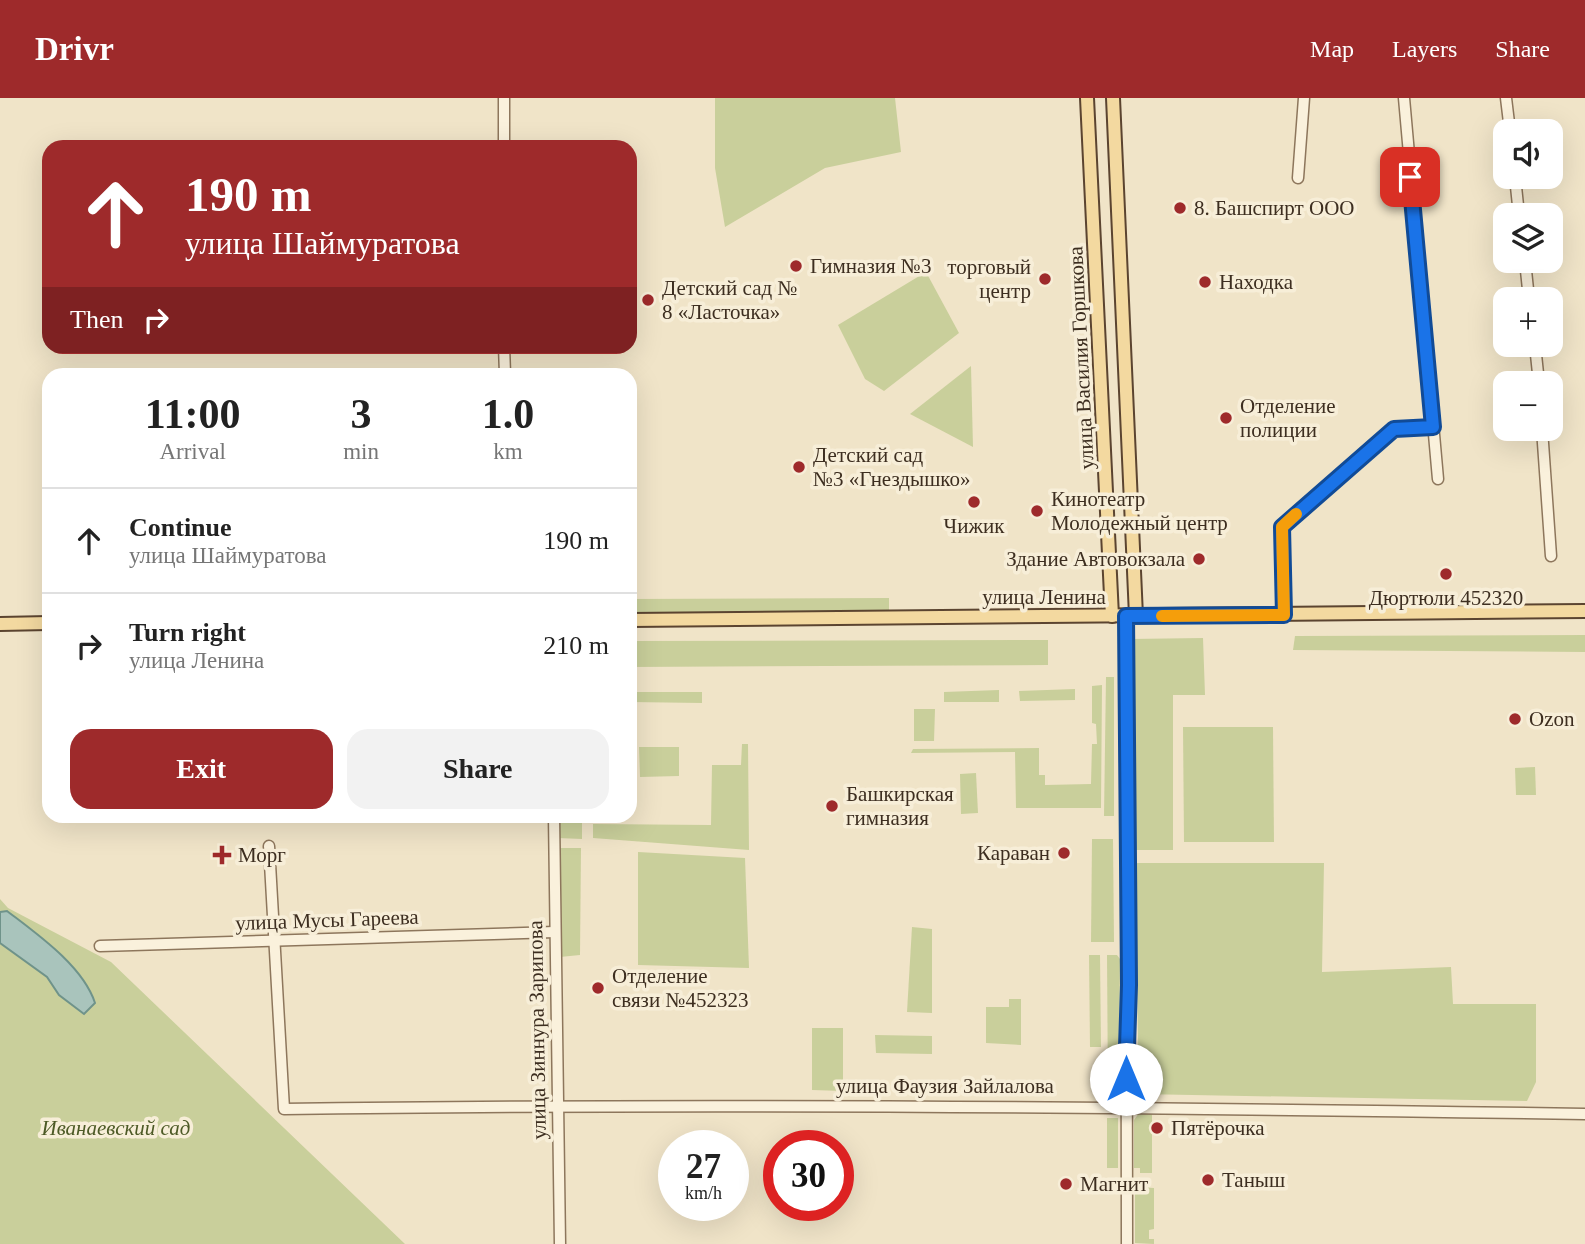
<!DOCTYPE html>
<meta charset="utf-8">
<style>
:root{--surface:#fff;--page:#f2f2f2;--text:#222;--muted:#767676;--line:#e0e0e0;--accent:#9e2a2b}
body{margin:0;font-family:Georgia,serif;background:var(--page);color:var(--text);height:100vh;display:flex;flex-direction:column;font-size:26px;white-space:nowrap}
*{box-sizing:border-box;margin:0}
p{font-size:23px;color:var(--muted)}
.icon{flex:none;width:38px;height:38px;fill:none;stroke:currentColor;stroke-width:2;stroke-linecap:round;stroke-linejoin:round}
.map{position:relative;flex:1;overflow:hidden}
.details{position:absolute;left:42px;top:270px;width:595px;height:455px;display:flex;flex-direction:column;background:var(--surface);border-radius:21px;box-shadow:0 7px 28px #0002}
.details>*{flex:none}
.guide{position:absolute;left:42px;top:42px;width:595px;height:214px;border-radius:21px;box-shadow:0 7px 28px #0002;background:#9e2a2b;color:#fff;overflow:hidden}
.tools{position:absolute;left:1493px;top:21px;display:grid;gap:14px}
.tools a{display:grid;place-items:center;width:70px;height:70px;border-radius:14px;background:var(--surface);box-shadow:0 7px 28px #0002;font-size:35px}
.speed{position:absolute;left:658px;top:1032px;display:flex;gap:14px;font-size:35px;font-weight:700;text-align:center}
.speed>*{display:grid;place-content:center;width:91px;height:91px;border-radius:50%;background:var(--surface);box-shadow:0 7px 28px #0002;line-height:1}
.speed small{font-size:18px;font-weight:400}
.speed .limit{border:10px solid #d22;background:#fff;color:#111}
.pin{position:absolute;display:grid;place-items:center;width:60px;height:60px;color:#fff;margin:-30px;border-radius:14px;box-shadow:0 4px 10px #0006}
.me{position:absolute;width:77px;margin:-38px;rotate:0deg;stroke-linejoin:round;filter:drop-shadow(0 0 5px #0008)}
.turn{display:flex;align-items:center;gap:24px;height:147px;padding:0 28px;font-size:32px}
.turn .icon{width:91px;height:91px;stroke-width:2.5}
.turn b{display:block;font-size:49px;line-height:60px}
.then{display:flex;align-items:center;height:66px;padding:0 28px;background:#0003;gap:14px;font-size:26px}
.eta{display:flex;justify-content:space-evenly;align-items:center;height:119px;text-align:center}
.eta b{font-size:42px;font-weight:700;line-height:49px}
.action{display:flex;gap:14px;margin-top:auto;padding:14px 28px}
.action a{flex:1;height:80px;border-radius:21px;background:var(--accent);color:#fff;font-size:28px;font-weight:700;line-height:80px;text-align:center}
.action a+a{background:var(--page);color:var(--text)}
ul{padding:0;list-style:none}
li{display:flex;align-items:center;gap:21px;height:105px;padding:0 28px;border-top:2px solid var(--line)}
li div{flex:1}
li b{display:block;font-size:26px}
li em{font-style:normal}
header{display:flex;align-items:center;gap:42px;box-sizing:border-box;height:98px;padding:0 35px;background:var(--accent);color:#fff}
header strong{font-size:33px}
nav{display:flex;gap:38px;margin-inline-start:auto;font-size:24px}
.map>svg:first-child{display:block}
.green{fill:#c9cf9b}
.water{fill:#a9c4bc;stroke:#6f938a;stroke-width:2}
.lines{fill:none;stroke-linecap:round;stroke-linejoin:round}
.minor-casing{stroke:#8d765c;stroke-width:13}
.major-casing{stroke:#5b4430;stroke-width:16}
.minor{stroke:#faf1dc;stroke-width:10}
.major{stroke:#f3d9a0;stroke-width:12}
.route-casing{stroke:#114b97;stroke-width:18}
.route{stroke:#1a73e8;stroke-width:12}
.slow{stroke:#f59e0b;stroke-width:12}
.poi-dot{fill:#9e2a2b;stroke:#f7eed8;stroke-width:2.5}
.labels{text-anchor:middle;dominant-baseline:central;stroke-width:7;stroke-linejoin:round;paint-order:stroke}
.poi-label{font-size:21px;fill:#3d2e20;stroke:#f7eed8;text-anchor:start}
.street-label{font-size:21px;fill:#3d2e20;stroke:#f7eed8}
.park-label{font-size:21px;font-style:italic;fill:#4d5a26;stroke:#f7eed8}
</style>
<header>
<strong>Drivr</strong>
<nav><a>Map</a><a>Layers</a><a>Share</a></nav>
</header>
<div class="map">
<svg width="1585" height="1146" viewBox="0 0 1585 1146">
<rect width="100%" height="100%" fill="#f0e4c8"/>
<g class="green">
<path d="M 715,0 L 895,0 L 901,54 L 825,70 L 725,129 L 715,70 Z"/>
<path d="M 926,174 L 959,235 L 884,293 L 865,281 L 838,227 Z"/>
<path d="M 971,268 L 973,349 L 910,316 Z"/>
<path d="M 889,500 L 889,514 L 630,515 L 630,501 Z"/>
<path d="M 1585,537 L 1585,554 L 1293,552 L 1295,538 Z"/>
<path d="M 1203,540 L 1205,597 L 1173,597 L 1173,752 L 1134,752 L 1130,541 Z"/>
<path d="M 1048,542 L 1048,567 L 630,569 L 630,543 Z"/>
<path d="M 1106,579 L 1114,579 L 1114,718 L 1104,718 Z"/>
<path d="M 1102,587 L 1101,710 L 1016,710 L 1015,654 L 911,655 L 913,651 L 1039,650 L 1039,677 L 1045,677 L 1045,687 L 1091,686 L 1092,646 L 1097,646 L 1096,626 L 1092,625 L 1092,588 Z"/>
<path d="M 1075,591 L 1075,602 L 1020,603 L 1019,593 Z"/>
<path d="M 999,592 L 999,604 L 944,604 L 944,594 Z"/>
<path d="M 630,594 L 702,594 L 702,605 L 630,604 Z"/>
<path d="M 914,611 L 935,611 L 934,643 L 914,643 Z"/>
<path d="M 1183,629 L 1273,629 L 1274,744 L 1184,744 Z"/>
<path d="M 742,646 L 748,646 L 749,752 L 593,740 L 593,726 L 711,727 L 712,667 L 741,667 Z"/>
<path d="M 639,649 L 679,649 L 679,678 L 640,679 Z"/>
<path d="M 1535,669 L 1536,697 L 1516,697 L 1515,670 Z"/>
<path d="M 976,675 L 978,715 L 961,716 L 960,676 Z"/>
<path d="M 557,718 L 582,718 L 582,741 L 557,740 Z"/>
<path d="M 1092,741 L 1113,741 L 1114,844 L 1091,844 Z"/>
<path d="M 557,750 L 581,750 L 580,857 L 560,859 Z"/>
<path d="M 638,754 L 745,760 L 749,870 L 638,867 Z"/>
<path d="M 1135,765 L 1324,765 L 1322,874 L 1451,869 L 1453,906 L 1536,906 L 1536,984 L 1527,1003 L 1139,996 Z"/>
<path d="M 0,801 L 8,810 L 111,864 L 405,1146 L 0,1146 Z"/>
<path d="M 912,829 L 932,831 L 932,915 L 907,914 Z"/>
<path d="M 1089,857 L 1100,857 L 1101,949 L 1090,949 Z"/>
<path d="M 1107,857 L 1117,857 L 1120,861 L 1119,995 L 1108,999 Z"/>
<path d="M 1009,901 L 1021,901 L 1021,947 L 986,945 L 986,909 L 1009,909 Z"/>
<path d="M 812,930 L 843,930 L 843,993 L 812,992 Z"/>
<path d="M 875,937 L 932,938 L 932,956 L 876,955 Z"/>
<path d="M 1139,1015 L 1152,1015 L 1152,1075 L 1140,1075 L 1140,1070 L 1134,1070 L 1134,1022 Z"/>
<rect x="1107" y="1020" width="11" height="50"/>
<path d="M 1135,1089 L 1154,1090 L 1154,1131 L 1149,1132 L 1149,1141 L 1154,1141 L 1154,1146 L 1135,1145 Z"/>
</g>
<path class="water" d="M 7,813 C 37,836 83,868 95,905 L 84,916 L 59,897 L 47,879 L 0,845 L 0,814 Z"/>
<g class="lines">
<g class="minor-casing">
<g id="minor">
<path d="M 504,0 L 504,49"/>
<path d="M 1404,0 L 1438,381"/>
<path d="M 1506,0 L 1510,33"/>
<path d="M 1515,79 L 1519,117"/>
<path d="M 1298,80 L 1304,0"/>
<path d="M 1525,163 L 1529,201"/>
<path d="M 1535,247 L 1539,285"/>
<path d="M 504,248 L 505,276"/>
<path d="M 1542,331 L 1551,458"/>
<path d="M 1284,517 L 1282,429 L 1394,331 L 1433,329"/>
<path d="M 1126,518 L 1127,1146"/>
<path d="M 554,718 L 560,1146"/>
<path d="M 269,748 L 284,1011 C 718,1005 1151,1009 1585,1016"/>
<path d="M 100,848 L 555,834"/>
</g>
</g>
<g class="major-casing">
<g id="major">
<path d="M 1087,0 L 1112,518"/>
<path d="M 1113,0 L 1136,518"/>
<path d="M 630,522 L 1585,513"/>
<path d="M 0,526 L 49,525"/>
</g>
</g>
<use href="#minor" class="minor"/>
<use href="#major" class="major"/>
</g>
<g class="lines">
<g class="route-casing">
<path id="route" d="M 1126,981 L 1129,887 L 1126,518 L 1284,517 L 1282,429 L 1394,331 L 1433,329 L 1410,79"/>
</g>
<use href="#route" class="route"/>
<path class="slow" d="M 1162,518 L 1284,517 L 1282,429 L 1296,416"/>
</g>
<g class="poi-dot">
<circle cx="1180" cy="110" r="7"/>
<circle cx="796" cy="168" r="7"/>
<circle cx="1045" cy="181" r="7"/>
<circle cx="1205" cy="184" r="7"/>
<circle cx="648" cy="202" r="7"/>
<circle cx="1226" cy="320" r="7"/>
<circle cx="799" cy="369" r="7"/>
<circle cx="974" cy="404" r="7"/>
<circle cx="1037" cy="413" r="7"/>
<circle cx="1199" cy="461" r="7"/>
<circle cx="1446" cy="476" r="7"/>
<circle cx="1515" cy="621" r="7"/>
<circle cx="832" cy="708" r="7"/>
<circle cx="1064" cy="755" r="7"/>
<path d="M218.5 746.5h7v7h7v7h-7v7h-7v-7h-7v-7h7z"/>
<circle cx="598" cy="890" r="7"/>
<circle cx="1157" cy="1030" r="7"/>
<circle cx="1208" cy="1082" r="7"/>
<circle cx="1066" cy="1086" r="7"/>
</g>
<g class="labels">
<g class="poi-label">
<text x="1194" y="110">8. Башспирт ООО</text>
<text x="810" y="168">Гимназия №3</text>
<text x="1031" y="169" text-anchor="end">торговый<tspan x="1031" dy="24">центр</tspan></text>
<text x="1219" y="184">Находка</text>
<text x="662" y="190">Детский сад №<tspan x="662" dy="24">8 «Ласточка»</tspan></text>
<text x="1240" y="308">Отделение<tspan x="1240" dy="24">полиции</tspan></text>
<text x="813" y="357">Детский сад<tspan x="813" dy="24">№3 «Гнездышко»</tspan></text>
<text x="1051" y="401">Кинотеатр<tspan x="1051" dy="24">Молодежный центр</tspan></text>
<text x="974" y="428" text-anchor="middle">Чижик</text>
<text x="1185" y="461" text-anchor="end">Здание Автовокзала</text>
<text x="1446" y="500" text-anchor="middle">Дюртюли 452320</text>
<text x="1529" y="621">Ozon</text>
<text x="846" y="696">Башкирская<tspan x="846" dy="24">гимназия</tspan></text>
<text x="1050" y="755" text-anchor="end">Караван</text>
<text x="238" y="757">Морг</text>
<text x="612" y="878">Отделение<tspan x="612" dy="24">связи №452323</tspan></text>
<text x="1171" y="1030">Пятёрочка</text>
<text x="1222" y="1082">Таныш</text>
<text x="1080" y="1086">Магнит</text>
</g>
<g class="street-label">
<text transform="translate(1081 260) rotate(-93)">улица Василия Горшкова</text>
<text x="1044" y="499">улица Ленина</text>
<text transform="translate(327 822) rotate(-2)">улица Мусы Гареева</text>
<text transform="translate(537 932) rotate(-91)">улица Зиннура Зарипова</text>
<text x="945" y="988">улица Фаузия Зайлалова</text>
</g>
<g class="park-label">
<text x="116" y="1030">Иванаевский сад</text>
</g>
</g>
</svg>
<div class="tools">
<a><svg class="icon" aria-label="sound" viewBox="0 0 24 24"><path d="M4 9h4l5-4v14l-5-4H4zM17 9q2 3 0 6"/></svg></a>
<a><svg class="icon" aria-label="layers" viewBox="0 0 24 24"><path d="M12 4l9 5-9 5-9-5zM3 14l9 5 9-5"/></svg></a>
<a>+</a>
<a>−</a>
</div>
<div class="speed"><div>27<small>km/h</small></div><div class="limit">30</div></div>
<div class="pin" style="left:1410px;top:79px;background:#d93025"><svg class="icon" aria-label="arrive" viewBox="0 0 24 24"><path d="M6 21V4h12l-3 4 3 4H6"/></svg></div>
<svg class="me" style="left:1126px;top:981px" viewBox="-20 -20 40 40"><circle r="19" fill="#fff"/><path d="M0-13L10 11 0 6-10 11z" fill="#1a73e8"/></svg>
<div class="guide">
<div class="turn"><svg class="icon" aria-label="ahead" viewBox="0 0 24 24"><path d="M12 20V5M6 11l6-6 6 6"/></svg><div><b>190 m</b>улица Шаймуратова</div></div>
<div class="then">Then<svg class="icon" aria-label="right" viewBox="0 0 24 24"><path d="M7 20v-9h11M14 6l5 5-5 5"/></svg></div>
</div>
<section class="details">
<div class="eta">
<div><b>11:00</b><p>Arrival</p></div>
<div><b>3</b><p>min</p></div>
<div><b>1.0</b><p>km</p></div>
</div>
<ul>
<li><svg class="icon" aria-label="ahead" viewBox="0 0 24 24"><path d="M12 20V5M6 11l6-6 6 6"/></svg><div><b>Continue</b><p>улица Шаймуратова</p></div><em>190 m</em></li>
<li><svg class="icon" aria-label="right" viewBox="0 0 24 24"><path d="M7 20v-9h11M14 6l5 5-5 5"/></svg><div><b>Turn right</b><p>улица Ленина</p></div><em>210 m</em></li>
</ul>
<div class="action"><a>Exit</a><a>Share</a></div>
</section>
</div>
